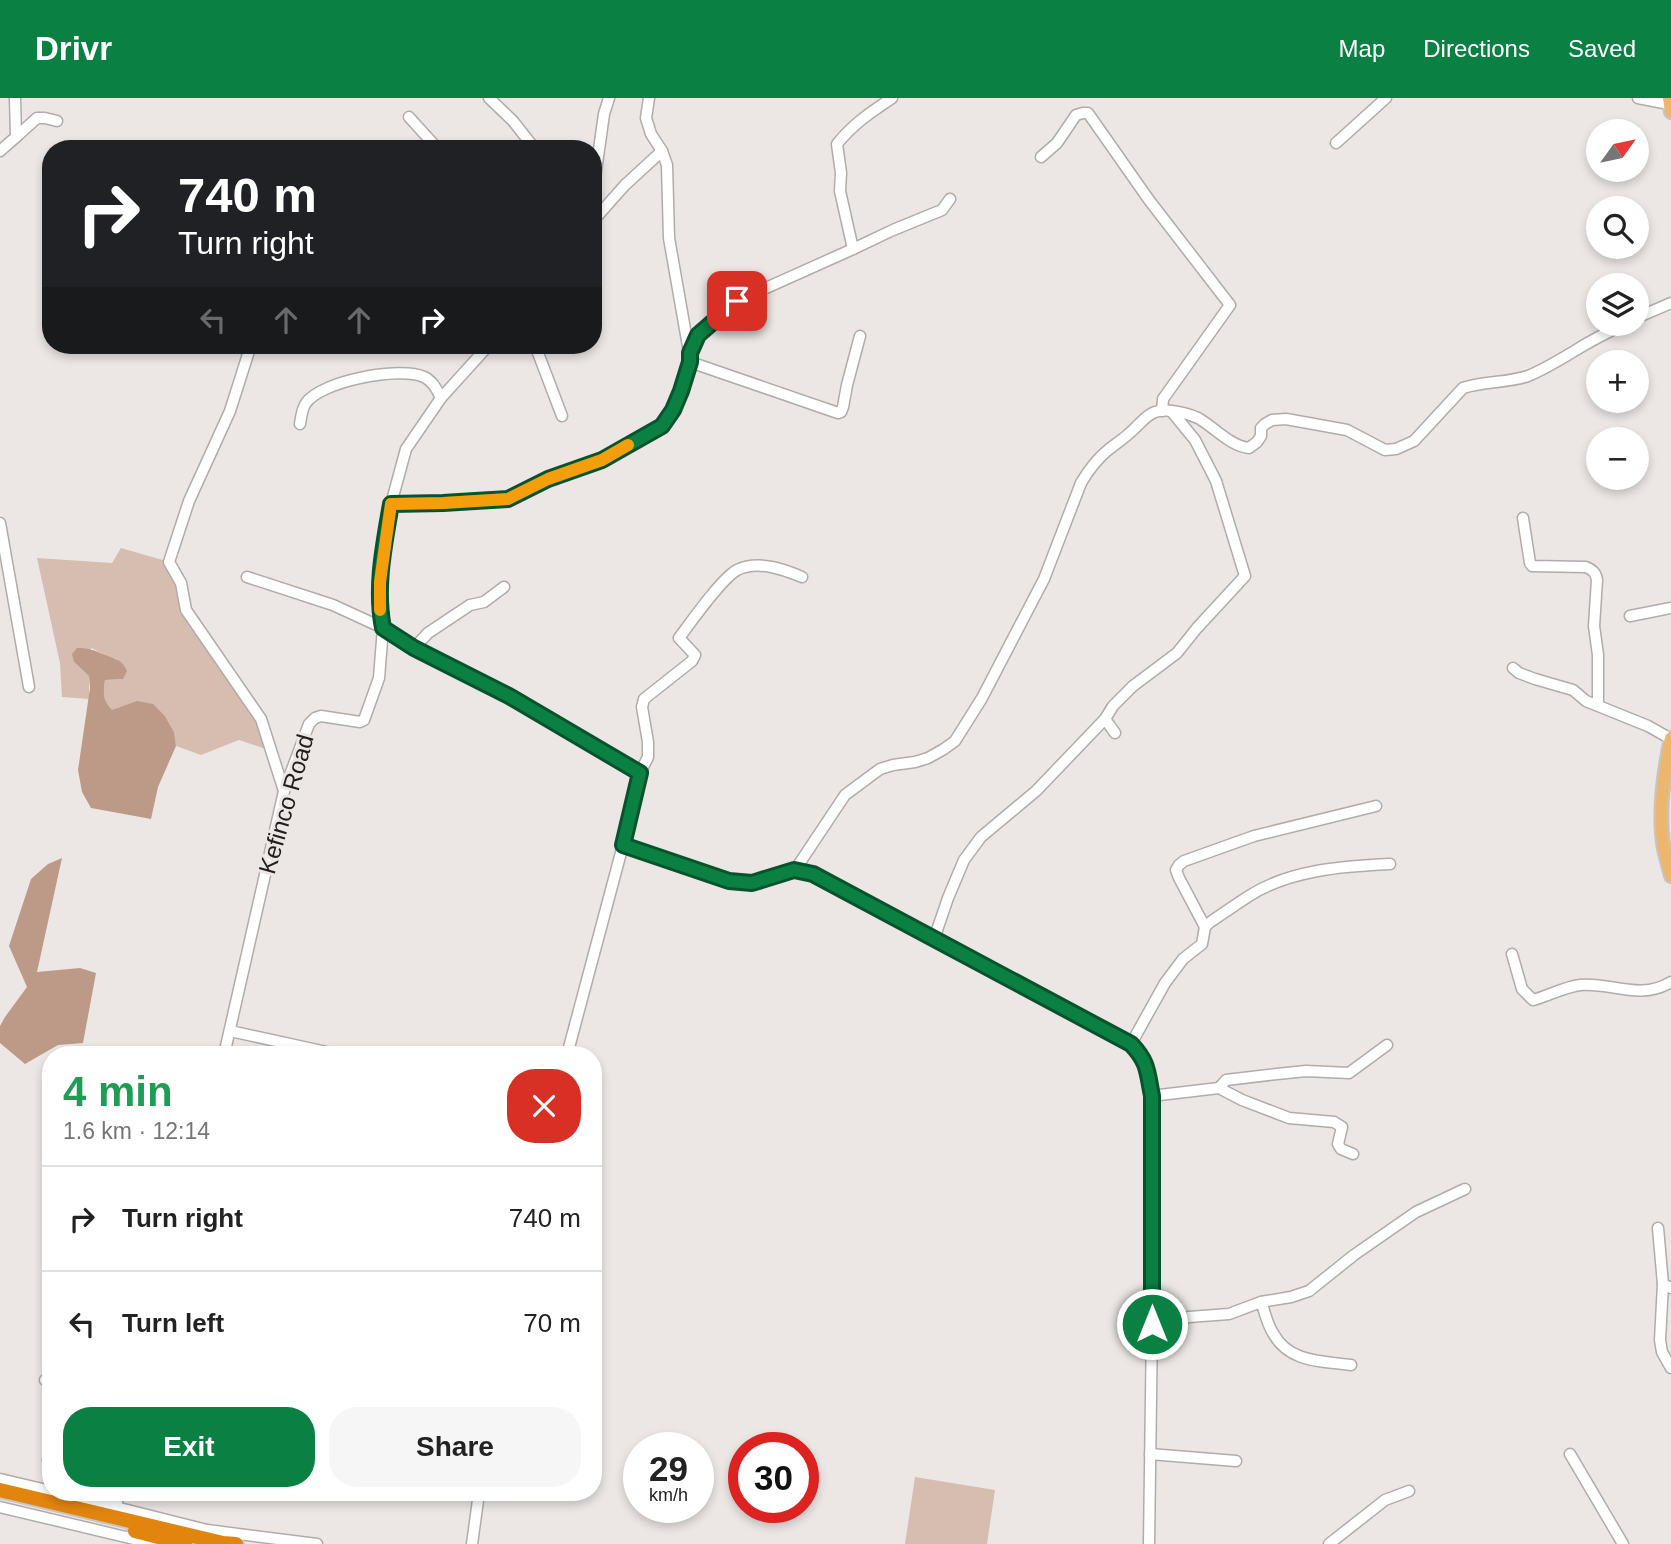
<!DOCTYPE html>
<meta charset="utf-8">
<style>
:root{--surface:#fff;--page:#f6f6f6;--text:#222;--muted:#767676;--line:#e0e0e0;--accent:#0b8043}
body{margin:0;font-family:Helvetica,sans-serif;background:var(--page);color:var(--text);height:100vh;display:flex;flex-direction:column;font-size:26px;white-space:nowrap}
*{box-sizing:border-box;margin:0}
p{font-size:23px;color:var(--muted)}
.icon{flex:none;width:38px;height:38px;fill:none;stroke:currentColor;stroke-width:2;stroke-linecap:round;stroke-linejoin:round}
.map{position:relative;flex:1;overflow:hidden}
.details{position:absolute;left:42px;top:948px;width:560px;height:455px;display:flex;flex-direction:column;background:var(--surface);border-radius:28px;box-shadow:0 4px 10px #0003}
.details>*{flex:none}
.hud{position:absolute;left:42px;top:42px;width:560px;height:214px;border-radius:28px;box-shadow:0 4px 10px #0003;background:#202124;color:#fff;overflow:hidden}
.needle{width:46px;rotate:57deg}
.tools{position:absolute;left:1586px;top:21px;display:grid;gap:14px}
.tools a{display:grid;place-items:center;width:63px;height:63px;border-radius:50%;background:var(--surface);box-shadow:0 4px 10px #0003;font-size:35px}
.speed{position:absolute;left:623px;top:1334px;display:flex;gap:14px;font-size:35px;font-weight:700;text-align:center}
.speed>*{display:grid;place-content:center;width:91px;height:91px;border-radius:50%;background:var(--surface);box-shadow:0 4px 10px #0003;line-height:1}
.speed small{font-size:18px;font-weight:400}
.speed .limit{border:10px solid #d22;background:#fff;color:#111}
.pin{position:absolute;display:grid;place-items:center;width:60px;height:60px;color:#fff;margin:-30px;border-radius:14px;box-shadow:0 4px 10px #0006}
.me{position:absolute;width:77px;margin:-38px;rotate:0deg;stroke-linejoin:round;filter:drop-shadow(0 0 5px #0008)}
.turn{display:flex;align-items:center;gap:24px;height:147px;padding:0 21px;font-size:32px}
.turn .icon{width:91px;height:91px;stroke-width:2.5}
.turn b{display:block;font-size:49px;line-height:60px}
.lanes{display:flex;align-items:center;height:66px;padding:0 21px;background:#0003;justify-content:center;gap:35px;direction:ltr}
.lanes .off{opacity:.35}
.round{display:grid;place-items:center;flex:none;width:74px;height:74px;border-radius:28px;background:var(--page)}
.summary{display:flex;align-items:center;justify-content:space-between;height:119px;padding:0 21px}
h1{font-size:42px;font-weight:700;line-height:52px;color:#1e9e55}
.button{display:flex;gap:14px;margin-top:auto;padding:14px 21px}
.button a{flex:1;height:80px;border-radius:28px;background:var(--accent);color:#fff;font-size:28px;font-weight:700;line-height:80px;text-align:center}
.button a+a{background:var(--page);color:var(--text)}
ul{padding:0;list-style:none}
li{display:flex;align-items:center;gap:21px;height:105px;padding:0 21px;border-top:2px solid var(--line)}
li div{flex:1}
li b{display:block;font-size:26px}
li em{font-style:normal}
header{display:flex;align-items:center;gap:42px;box-sizing:border-box;height:98px;padding:0 35px;background:var(--accent);color:#fff}
header strong{font-size:33px}
nav{display:flex;gap:38px;margin-inline-start:auto;font-size:24px}
.map>svg:first-child{display:block}
.green{fill:#d6bdb0}
.forest{fill:#bd9a87}
.lines{fill:none;stroke-linecap:round;stroke-linejoin:round}
.minor-casing{stroke:#b1acaa;stroke-width:13}
.major-casing{stroke:#c6c5c5;stroke-width:16}
.highway-casing{stroke:#c6c5c5;stroke-width:18}
.minor{stroke:#fff;stroke-width:10}
.major{stroke:#edb66f;stroke-width:12}
.highway{stroke:#e1850f;stroke-width:14}
.route-casing{stroke:#07532c;stroke-width:18}
.route{stroke:#0b8043;stroke-width:12}
.slow{stroke:#f59e0b;stroke-width:12}
.labels{text-anchor:middle;dominant-baseline:central;stroke-width:6;stroke-linejoin:round;paint-order:stroke}
.street-label{font-size:24px;fill:#22201f;stroke:#ece7e5}
</style>
<header>
<strong>Drivr</strong>
<nav><a>Map</a><a>Directions</a><a>Saved</a></nav>
</header>
<div class="map">
<svg width="1671" height="1446" viewBox="0 0 1671 1446">
<rect width="100%" height="100%" fill="#ece7e5"/>
<g class="green">
<path d="M 121,450 L 173,465 L 189,512 L 275,654 L 239,642 L 201,657 L 176,648 L 174,634 L 165,618 L 120,609 L 112,613 C 103,603 103,595 105,582 L 123,581 L 117,561 L 106,558 L 92,550 L 74,564 L 89,578 L 89,601 L 62,599 L 60,565 L 37,460 L 112,465 Z"/>
<path d="M 915,1379 L 995,1392 L 987,1446 L 905,1446 Z"/>
</g>
<g class="forest">
<path d="M 77,550 C 90,550 93,552 105,557 C 115,561 122,561 127,573 L 123,581 L 105,582 C 103,595 103,603 112,612 L 137,603 L 153,606 L 165,618 L 174,634 L 176,648 L 158,689 L 151,721 L 91,710 L 82,694 L 78,672 L 90,590 L 89,578 L 74,564 L 72,556 Z"/>
<path d="M 62,760 L 37,874 L 80,870 L 96,875 L 83,945 L 58,947 L 25,966 L 0,945 L 0,928 L 5,919 L 27,889 L 9,848 L 31,781 L 48,766 Z"/>
</g>
<g class="lines">
<g class="minor-casing">
<g id="minor">
<path d="M 489,0 L 513,23 L 535,51"/>
<path d="M 649,0 L 646,20 L 651,36 L 662,53 L 667,67 L 669,140 L 689,254"/>
<path d="M 1638,0 L 1669,6"/>
<path d="M 409,19 L 438,51"/>
<path d="M 16,39 L 37,20 L 45,20 L 57,23"/>
<path d="M 1336,45 L 1386,0"/>
<path d="M 0,53 L 16,39 L 15,0"/>
<path d="M 1041,59 L 1057,45 L 1076,17 L 1083,15 L 1088,15 L 1149,102 L 1230,207 L 1163,301 L 1162,313"/>
<path d="M 593,94 L 604,16 L 609,0"/>
<path d="M 593,123 L 625,87 L 662,53"/>
<path d="M 853,151 L 840,93 L 841,75 L 837,46 C 853,26 871,14 892,0"/>
<path d="M 1636,220 L 1671,205"/>
<path d="M 236,247 L 249,253 L 230,313 L 189,403 L 169,464 L 181,485 L 186,512 L 261,621 L 284,693"/>
<path d="M 535,247 L 562,318"/>
<path d="M 690,264 L 838,315 L 841,314 L 843,309 L 847,287 L 860,238"/>
<path d="M 300,326 C 301,320 302,310 306,305 C 321,283 400,268 424,279 C 433,283 437,292 441,300"/>
<path d="M 391,406 L 465,404 L 508,401 L 548,381 L 602,362 L 662,328 L 673,312 L 681,293 L 690,264 L 689,255 L 698,237 L 737,203 L 853,151 L 893,132 L 942,112 L 950,101"/>
<path d="M 1523,420 L 1530,465 L 1532,468 L 1586,469 C 1593,472 1596,475 1597,482 L 1594,528 L 1598,557 L 1598,607"/>
<path d="M 0,425 L 29,589"/>
<path d="M 247,479 L 333,507 L 383,530 L 414,550 L 509,598 L 640,675"/>
<path d="M 1630,518 L 1671,510"/>
<path d="M 414,550 L 428,535 L 470,507 L 484,504 L 504,489"/>
<path d="M 1513,570 L 1519,575 L 1535,581 L 1573,592 L 1586,603 L 1648,628 L 1671,641"/>
<path d="M 1105,621 L 1115,635"/>
<path d="M 623,747 L 729,783 L 752,785 L 795,772 L 813,776 L 1121,939 C 1148,957 1146,969 1151,998 L 1152,1226 L 1149,1446"/>
<path d="M 795,772 L 845,697 L 880,671 L 893,667 L 915,664 L 928,660 L 944,651 L 955,643 L 982,600 L 1044,481 L 1081,385 C 1088,373 1097,361 1108,352 C 1117,345 1126,339 1134,331 C 1141,325 1146,317 1155,314 C 1166,310 1187,315 1198,320 C 1214,329 1230,348 1249,350 L 1257,344 L 1261,338 L 1261,330 L 1265,326 L 1272,322 L 1286,321 L 1347,332 L 1385,352 L 1396,351 L 1414,343 L 1463,290 C 1484,283 1507,285 1528,278 C 1545,271 1561,261 1576,252 C 1592,242 1608,234 1625,226"/>
<path d="M 1205,829 L 1179,780 L 1176,772 L 1179,767 L 1184,763 L 1254,738 L 1376,708"/>
<path d="M 934,841 L 948,800 L 964,762 L 981,739 L 1036,693 L 1105,621 L 1113,608 L 1133,588 L 1177,555 L 1197,530 L 1245,478 L 1216,383 L 1195,342 L 1172,314"/>
<path d="M 1512,856 L 1522,891 L 1533,902 C 1548,898 1564,889 1580,887 C 1612,884 1639,903 1671,884"/>
<path d="M 230,933 L 340,957"/>
<path d="M 1131,946 L 1165,885 L 1183,861 L 1202,846 L 1205,829 L 1209,825 C 1222,816 1235,807 1249,798 C 1289,772 1344,768 1390,766"/>
<path d="M 224,957 L 284,693 L 309,626 L 315,620 L 321,618 L 360,624 L 364,622 L 379,580 L 383,530 L 380,514 L 380,484 L 391,406 L 406,351 L 441,300 L 489,247"/>
<path d="M 567,957 L 623,747 L 640,675 L 648,659 L 648,644 L 642,609 L 644,601 L 692,563 L 695,557 L 679,540 C 691,524 721,481 737,472 C 758,462 783,471 802,479"/>
<path d="M 1219,990 L 1226,982 L 1277,976 L 1306,973 L 1349,975 L 1387,947"/>
<path d="M 1151,998 L 1219,990 L 1242,1002 L 1289,1020 L 1334,1024 L 1342,1029 L 1338,1046 L 1341,1051 L 1353,1056"/>
<path d="M 1658,1130 L 1663,1186 L 1671,1190"/>
<path d="M 1663,1186 L 1660,1242 L 1662,1254 L 1671,1270"/>
<path d="M 1261,1204 L 1291,1199 L 1309,1193 L 1354,1157 L 1416,1114 L 1465,1091"/>
<path d="M 1152,1226 L 1189,1219 L 1229,1216 L 1261,1204 C 1265,1214 1267,1226 1273,1235 C 1289,1265 1322,1263 1351,1267"/>
<path d="M 45,1282 L 51,1284"/>
<path d="M 51,1349 L 48,1362 L 51,1365"/>
<path d="M 1150,1356 L 1236,1363"/>
<path d="M 1570,1356 L 1623,1446"/>
<path d="M 0,1381 L 51,1393"/>
<path d="M 60,1395 L 207,1432 L 317,1446"/>
<path d="M 116,1408 L 119,1395"/>
<path d="M 0,1409 L 155,1446"/>
<path d="M 472,1446 L 479,1395"/>
<path d="M 1329,1446 L 1385,1402 L 1409,1393"/>
</g>
</g>
<g class="major-casing">
<g id="major">
<path d="M 1669,0 L 1671,14"/>
<path d="M 1671,640 C 1664,673 1658,718 1664,751 C 1666,760 1669,769 1671,778"/>
</g>
</g>
<g class="highway-casing">
<g id="highway">
<path d="M 0,1392 L 223,1445 L 236,1446"/>
<path d="M 135,1433 L 185,1446"/>
</g>
</g>
<use href="#minor" class="minor"/>
<use href="#major" class="major"/>
<use href="#highway" class="highway"/>
</g>
<g class="lines">
<g class="route-casing">
<path id="route" d="M 737,203 L 698,237 L 690,255 L 690,264 L 681,293 L 673,312 L 662,328 L 602,362 L 548,381 L 508,401 L 443,405 L 391,406 C 384,447 375,489 383,530 L 414,550 L 509,598 L 640,675 L 623,747 L 729,783 L 752,785 L 794,772 L 813,776 L 1131,946 C 1149,965 1147,974 1152,998 L 1152,1226"/>
</g>
<use href="#route" class="route"/>
<path class="slow" d="M 380,512 L 380,484 L 391,406 L 443,405 L 508,401 L 548,381 L 602,362 L 628,347"/>
</g>
<g class="labels">
<g class="street-label">
<text transform="translate(286 706) rotate(-74)">Kefinco Road</text>
</g>
</g>
</svg>
<div class="tools">
<a><svg class="needle" viewBox="-14 -14 28 28"><path d="M0-13l5 13h-10z" fill="#e53935"/><path d="M0 13l5-13h-10z" fill="#767676"/></svg></a>
<a><svg class="icon" aria-label="search" viewBox="0 0 24 24"><circle cx="10" cy="10" r="6"/><path d="M15 15l6 6"/></svg></a>
<a><svg class="icon" aria-label="layers" viewBox="0 0 24 24"><path d="M12 4l9 5-9 5-9-5zM3 14l9 5 9-5"/></svg></a>
<a>+</a>
<a>−</a>
</div>
<div class="speed"><div>29<small>km/h</small></div><div class="limit">30</div></div>
<div class="pin" style="left:737px;top:203px;background:#d93025"><svg class="icon" aria-label="arrive" viewBox="0 0 24 24"><path d="M6 21V4h12l-3 4 3 4H6"/></svg></div>
<svg class="me" style="left:1152px;top:1226px" viewBox="-20 -20 40 40"><circle r="17" fill="#0b8043" stroke="#fff" stroke-width="3"/><path d="M0-11L8 9 0 5-8 9z" fill="#fff"/></svg>
<div class="hud">
<div class="turn"><svg class="icon" aria-label="right" viewBox="0 0 24 24"><path d="M7 20v-9h11M14 6l5 5-5 5"/></svg><div><b>740 m</b>Turn right</div></div>
<div class="lanes"><svg class="icon off" aria-label="left" viewBox="0 0 24 24"><path d="M17 20v-9H6M10 6l-5 5 5 5"/></svg><svg class="icon off" aria-label="ahead" viewBox="0 0 24 24"><path d="M12 20V5M6 11l6-6 6 6"/></svg><svg class="icon off" aria-label="ahead" viewBox="0 0 24 24"><path d="M12 20V5M6 11l6-6 6 6"/></svg><svg class="icon" aria-label="right" viewBox="0 0 24 24"><path d="M7 20v-9h11M14 6l5 5-5 5"/></svg></div>
</div>
<section class="details">
<div class="summary"><div><h1>4 min</h1><p>1.6 km · 12:14</p></div><a class="round" style="background:#d93025;color:#fff"><svg class="icon" aria-label="close" viewBox="0 0 24 24"><path d="M6 6l12 12M18 6L6 18"/></svg></a></div>
<ul>
<li><svg class="icon" aria-label="right" viewBox="0 0 24 24"><path d="M7 20v-9h11M14 6l5 5-5 5"/></svg><div><b>Turn right</b></div><em>740 m</em></li>
<li><svg class="icon" aria-label="left" viewBox="0 0 24 24"><path d="M17 20v-9H6M10 6l-5 5 5 5"/></svg><div><b>Turn left</b></div><em>70 m</em></li>
</ul>
<div class="button"><a>Exit</a><a>Share</a></div>
</section>
</div>
